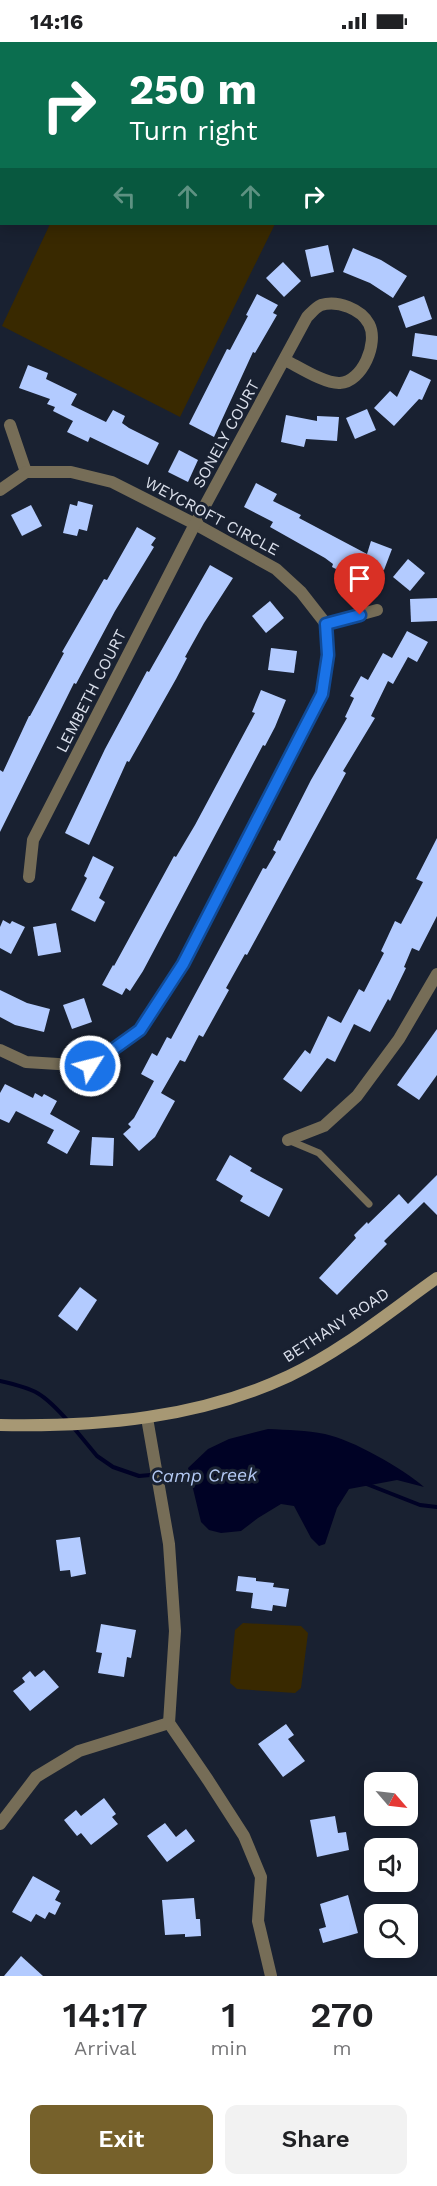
<!DOCTYPE html>
<style>
:root{--surface:#fff;--page:#f2f2f2;--text:#202124;--muted:#757577;--accent:#76612b}
body{margin:0;font-family:"Work Sans",sans-serif;background:var(--page);color:var(--text);height:100vh;display:flex;flex-direction:column;font-size:22px;white-space:nowrap}
*{box-sizing:border-box;margin:0}
p{font-size:20px;color:var(--muted)}
.icon{flex:none;width:33px;height:33px;fill:none;stroke:currentColor;stroke-width:2;stroke-linecap:round;stroke-linejoin:round}
.map{position:relative;height:1934px;overflow:hidden}
.side{display:flex;flex-direction:column;background:var(--surface);flex:1}
.side>*{flex:none}
.top-card{position:absolute;left:0px;top:0px;width:438px;height:183px;box-shadow:0 3px 15px #0003;background:#0b6e4f;color:#fff;overflow:hidden}
.needle{width:39px;rotate:118deg}
.controls{position:absolute;left:364px;top:1730px;display:grid;gap:12px}
.controls a{display:grid;place-items:center;width:54px;height:54px;border-radius:12px;background:var(--surface);box-shadow:0 3px 15px #0003;font-size:30px}
.pin{position:absolute;display:grid;place-items:center;width:51px;height:51px;color:#fff;margin:-62px -26px;border-radius:50% 50% 50% 0;rotate:-45deg;box-shadow:0 0 6px #0007}
.pin .icon{rotate:45deg}
.me{position:absolute;width:66px;margin:-33px;rotate:54deg;stroke-linejoin:round;filter:drop-shadow(0 0 4px #0008)}
.turn{display:flex;align-items:center;gap:21px;height:126px;padding:0 30px;font-size:27px}
.turn .icon{width:78px;height:78px;stroke-width:2.5}
.turn b{display:block;font-size:42px;line-height:51px}
.lanes{display:flex;align-items:center;height:57px;padding:0 30px;background:#0003;justify-content:center;gap:30px;direction:ltr}
.lanes .off{opacity:.35}
.eta{display:flex;justify-content:space-evenly;align-items:center;height:102px;text-align:center}
.eta b{font-size:36px;font-weight:600;line-height:42px}
.action{display:flex;gap:12px;margin-top:auto;padding:12px 30px}
.action a{flex:1;height:69px;border-radius:12px;background:var(--accent);color:#fff;font-size:24px;font-weight:600;line-height:69px;text-align:center}
.action a+a{background:var(--page);color:var(--text)}
.status{display:flex;justify-content:space-between;align-items:center;height:42px;padding:0 30px;background:var(--surface);direction:ltr}
.status svg{height:16px;fill:currentColor}
.map>svg:first-child{display:block}
.built{fill:#202a40}
.green{fill:#392900}
.water{fill:#000225}
.lines{fill:none;stroke-linecap:round;stroke-linejoin:round}
.stream{stroke:#000225;stroke-width:4}
.building{fill:#b3cbff}
.lane{stroke:#766d57;stroke-width:7}
.street{stroke:#766d57;stroke-width:12}
.secondary{stroke:#a79874;stroke-width:12}
.primary{stroke:#cdb98b;stroke-width:15}
.route-casing{stroke:#114b97;stroke-width:15}
.route{stroke:#1a73e8;stroke-width:10}
.labels{text-anchor:middle;dominant-baseline:central;stroke-width:6;stroke-linejoin:round;paint-order:stroke}
.street-label{font-size:16px;fill:#dbe0ec;stroke:#192131}
.water-label{font-size:18px;font-style:italic;fill:#b4c9f3;stroke:#192131}
</style>
<div class="status"><b>14:16</b><svg viewBox="0 0 49 12"><path d="M0 12V9h3v3zM5 12V6h3v6zM10 12V3h3v9zM15 12V0h3v12zM26 1h20v11H26zM47 4h2v5h-2z"/></svg></div>
<div class="map">
<svg width="437" height="1934" viewBox="0 0 437 1934">
<rect width="100%" height="100%" fill="#192131"/>
<path class="built" d="M 252,0 L 437,0 L 437,164 L 436,2 L 251,2 Z"/>
<g class="green">
<path d="M 50,182 L 275,182 L 180,375 L 2,284 Z"/>
<path d="M 243,1581 L 301,1584 L 308,1591 L 301,1646 L 295,1651 L 237,1647 L 230,1641 L 235,1588 Z"/>
</g>
<path class="water" d="M 268,1387 C 288,1388 306,1388 325,1392 C 353,1398 402,1426 424,1445 L 397,1438 L 349,1447 L 337,1466 L 325,1502 L 319,1504 L 311,1496 L 294,1464 L 281,1462 L 258,1476 L 241,1489 L 221,1491 L 209,1488 L 201,1480 L 188,1426 L 208,1407 L 229,1397 Z"/>
<g class="lines">
<g class="stream">
<path d="M 0,1339 C 36,1347 43,1351 68,1379"/>
<path d="M 73,1385 L 97,1414 L 113,1425 L 139,1434 L 173,1431 L 193,1432"/>
<path d="M 364,1441 L 420,1463 L 437,1465"/>
</g>
</g>
<g class="building">
<path d="M 328,203 L 334,230 L 311,235 L 305,208 Z"/>
<path d="M 353,206 L 381,218 L 407,234 L 393,256 L 370,241 L 343,230 Z"/>
<path d="M 283,220 L 301,239 L 284,255 L 266,236 Z"/>
<path d="M 257,252 L 278,263 L 273,271 L 277,273 L 255,311 L 253,310 L 214,395 L 189,382 L 227,307 L 230,308 L 248,274 L 246,273 Z"/>
<path d="M 424,254 L 432,277 L 406,286 L 398,264 Z"/>
<path d="M 415,291 L 437,294 L 437,318 L 412,314 Z"/>
<path d="M 28,323 L 48,331 L 46,337 L 77,352 L 71,363 L 106,380 L 113,368 L 125,374 L 122,381 L 129,386 L 159,401 L 148,423 L 90,395 L 88,400 L 67,390 L 73,379 L 53,369 L 55,365 L 47,362 L 50,357 L 19,346 Z"/>
<path d="M 410,328 L 431,338 L 422,358 L 419,357 L 394,384 L 374,366 L 390,349 L 397,355 Z"/>
<path d="M 367,367 L 376,388 L 355,397 L 346,376 Z"/>
<path d="M 286,373 L 317,379 L 317,374 L 339,375 L 337,399 L 306,397 L 304,405 L 281,400 Z"/>
<path d="M 179,408 L 198,418 L 188,440 L 168,430 Z"/>
<path d="M 256,441 L 277,452 L 273,459 L 301,473 L 299,476 L 367,512 L 371,499 L 392,507 L 384,528 L 351,516 L 344,531 L 332,525 L 333,522 L 325,516 L 270,485 L 273,480 L 244,465 Z"/>
<path d="M 78,459 L 93,463 L 87,489 L 79,487 L 77,494 L 63,491 L 70,462 L 77,464 Z"/>
<path d="M 31,463 L 42,484 L 22,494 L 11,473 Z"/>
<path d="M 137,485 L 156,496 L 151,503 L 154,505 L 115,569 L 76,642 L 74,641 L 0,790 L 0,728 L 3,730 L 29,674 L 30,674 L 64,611 L 62,610 L 104,537 L 107,538 Z"/>
<path d="M 408,517 L 425,531 L 410,549 L 393,535 Z"/>
<path d="M 210,523 L 233,536 L 204,581 L 185,615 L 187,616 L 176,637 L 129,720 L 127,719 L 89,803 L 65,791 L 105,707 L 147,629 L 149,630 Z"/>
<path d="M 437,556 L 437,579 L 411,580 L 410,557 Z"/>
<path d="M 270,559 L 284,576 L 266,591 L 252,574 Z"/>
<path d="M 407,589 L 428,600 L 417,620 L 408,615 L 393,642 L 388,639 L 371,674 L 375,676 L 343,729 L 346,731 L 247,913 L 245,912 L 226,946 L 229,948 L 203,995 L 199,993 L 185,1020 L 180,1018 L 161,1051 L 175,1059 L 155,1095 L 139,1109 L 123,1092 L 131,1085 L 128,1082 L 134,1076 L 154,1039 L 141,1032 L 152,1011 L 157,1014 L 167,995 L 171,997 L 263,826 L 266,827 L 276,810 L 273,808 L 278,798 L 280,799 L 311,738 L 347,676 L 345,675 L 354,656 L 350,654 L 361,634 L 368,638 L 383,611 L 392,616 Z"/>
<path d="M 271,606 L 297,609 L 294,631 L 268,628 Z"/>
<path d="M 261,648 L 286,658 L 275,685 L 265,704 L 263,703 L 143,929 L 130,949 L 126,946 L 122,953 L 102,943 L 113,923 L 114,924 L 174,814 L 176,815 L 195,783 L 255,671 L 252,670 Z"/>
<path d="M 437,796 L 437,874 L 419,909 L 412,906 L 404,925 L 406,926 L 390,959 L 388,957 L 370,990 L 354,982 L 335,1020 L 327,1016 L 301,1050 L 283,1037 L 305,1008 L 310,1012 L 328,974 L 341,981 L 359,947 L 364,950 L 384,911 L 381,909 L 395,879 L 401,882 L 423,840 L 416,837 Z"/>
<path d="M 93,814 L 114,825 L 99,856 L 105,860 L 95,880 L 71,868 L 87,836 L 84,834 Z"/>
<path d="M 3,878 L 10,882 L 12,879 L 25,885 L 11,912 L 0,906 L 0,885 Z"/>
<path d="M 56,881 L 61,910 L 38,914 L 33,885 Z"/>
<path d="M 0,948 L 27,961 L 50,967 L 44,990 L 15,983 L 0,975 Z"/>
<path d="M 84,956 L 92,980 L 72,987 L 63,963 Z"/>
<path d="M 437,987 L 437,1033 L 419,1058 L 397,1043 Z"/>
<path d="M 5,1042 L 33,1056 L 35,1051 L 42,1055 L 44,1052 L 57,1059 L 50,1072 L 80,1089 L 67,1112 L 47,1101 L 54,1088 L 16,1069 L 9,1081 L 0,1077 L 0,1051 Z"/>
<path d="M 92,1095 L 114,1096 L 113,1124 L 90,1123 Z"/>
<path d="M 230,1113 L 252,1126 L 250,1129 L 283,1147 L 269,1175 L 240,1159 L 243,1154 L 216,1138 Z"/>
<path d="M 437,1133 L 437,1173 L 424,1160 L 384,1199 L 387,1202 L 337,1253 L 319,1236 L 356,1196 L 354,1193 L 367,1180 L 368,1182 L 399,1152 L 408,1162 Z"/>
<path d="M 80,1245 L 97,1258 L 77,1289 L 58,1274 Z"/>
<path d="M 80,1495 L 86,1532 L 71,1535 L 70,1528 L 60,1529 L 56,1498 Z"/>
<path d="M 238,1534 L 256,1536 L 256,1539 L 274,1541 L 273,1545 L 289,1547 L 286,1565 L 273,1563 L 272,1569 L 251,1566 L 253,1551 L 236,1549 Z"/>
<path d="M 101,1582 L 136,1588 L 131,1616 L 127,1615 L 124,1635 L 98,1631 L 102,1611 L 96,1610 Z"/>
<path d="M 44,1628 L 59,1645 L 30,1669 L 13,1649 L 25,1640 L 22,1636 L 30,1629 L 35,1635 Z"/>
<path d="M 286,1682 L 294,1693 L 288,1697 L 305,1719 L 283,1735 L 258,1702 Z"/>
<path d="M 104,1756 L 116,1772 L 112,1775 L 118,1782 L 91,1803 L 81,1791 L 77,1794 L 64,1778 L 76,1768 L 81,1774 Z"/>
<path d="M 335,1774 L 338,1791 L 346,1790 L 349,1808 L 317,1815 L 310,1778 Z"/>
<path d="M 165,1781 L 176,1795 L 186,1787 L 195,1799 L 167,1820 L 147,1794 Z"/>
<path d="M 33,1834 L 60,1849 L 55,1858 L 61,1861 L 55,1873 L 49,1870 L 45,1877 L 36,1872 L 31,1880 L 12,1870 Z"/>
<path d="M 348,1853 L 358,1891 L 323,1901 L 319,1887 L 326,1885 L 320,1862 Z"/>
<path d="M 194,1856 L 196,1877 L 200,1877 L 201,1894 L 185,1895 L 185,1892 L 165,1893 L 162,1858 Z"/>
<path d="M 21,1914 L 43,1934 L 4,1934 Z"/>
</g>
<g class="lines">
<g class="lane">
<path d="M 436,18 L 437,17"/>
<path d="M 288,1098 L 319,1111 L 369,1162"/>
</g>
<g class="street">
<path d="M 44,2 L 44,0"/>
<path d="M 0,88 L 2,86"/>
<path d="M 10,383 L 26,430"/>
<path d="M 0,448 L 26,430 L 71,430 L 112,440 L 195,482 L 276,527 L 301,550 L 326,582 L 328,613 L 322,652 L 273,749 L 183,922 L 140,988 L 90,1024 L 26,1020 L 0,1008"/>
<path d="M 326,582 L 377,568"/>
<path d="M 29,835 L 33,798 L 195,482 L 307,275 C 311,271 316,265 321,263 C 338,258 361,267 369,282 C 379,301 362,340 340,341 C 325,342 299,325 285,318"/>
<path d="M 288,1098 L 324,1084 L 357,1054 L 399,997 L 437,932"/>
<path d="M 147,1376 L 169,1502 L 175,1589 L 169,1681 L 208,1738 L 244,1794 L 261,1835 L 258,1879 L 271,1934"/>
<path d="M 0,1782 L 36,1735 L 79,1709 L 169,1681"/>
</g>
<path class="secondary" d="M 0,1383 C 99,1385 199,1376 289,1334 C 342,1309 389,1270 437,1236"/>
<g class="primary">
<path d="M 101,0 L 104,2"/>
<path d="M 124,0 L 126,2"/>
<path d="M 436,152 L 437,152"/>
</g>
</g>
<g class="lines">
<g class="route-casing">
<path id="route" d="M 90,1024 L 140,988 L 183,922 L 322,652 L 328,613 L 326,582 L 360,573"/>
</g>
<use href="#route" class="route"/>
</g>
<g class="labels">
<g class="street-label">
<text transform="translate(226 392) rotate(-61)">SONELY COURT</text>
<text transform="translate(212 474) rotate(28)">WEYCROFT CIRCLE</text>
<text transform="translate(91 649) rotate(-63)">LEMBETH COURT</text>
<text transform="translate(336 1283) rotate(-33)">BETHANY ROAD</text>
</g>
<g class="water-label">
<text transform="translate(204 1433) rotate(-1)">Camp Creek</text>
</g>
</g>
</svg>
<div class="controls">
<a><svg class="needle" viewBox="-14 -14 28 28"><path d="M0-13l5 13h-10z" fill="#e53935"/><path d="M0 13l5-13h-10z" fill="#757577"/></svg></a>
<a><svg class="icon" aria-label="sound" viewBox="0 0 24 24"><path d="M4 9h4l5-4v14l-5-4H4zM17 9q2 3 0 6"/></svg></a>
<a><svg class="icon" aria-label="search" viewBox="0 0 24 24"><circle cx="10" cy="10" r="6"/><path d="M15 15l6 6"/></svg></a>
</div>
<div class="pin" style="left:360px;top:573px;background:#d93025"><svg class="icon" aria-label="arrive" viewBox="0 0 24 24"><path d="M6 21V4h12l-3 4 3 4H6"/></svg></div>
<svg class="me" style="left:90px;top:1024px" viewBox="-20 -20 40 40"><circle r="17" fill="#1a73e8" stroke="#fff" stroke-width="3"/><path d="M0-11L8 9 0 5-8 9z" fill="#fff"/></svg>
<div class="top-card">
<div class="turn"><svg class="icon" aria-label="right" viewBox="0 0 24 24"><path d="M7 20v-9h11M14 6l5 5-5 5"/></svg><div><b>250 m</b>Turn right</div></div>
<div class="lanes"><svg class="icon off" aria-label="left" viewBox="0 0 24 24"><path d="M17 20v-9H6M10 6l-5 5 5 5"/></svg><svg class="icon off" aria-label="ahead" viewBox="0 0 24 24"><path d="M12 20V5M6 11l6-6 6 6"/></svg><svg class="icon off" aria-label="ahead" viewBox="0 0 24 24"><path d="M12 20V5M6 11l6-6 6 6"/></svg><svg class="icon" aria-label="right" viewBox="0 0 24 24"><path d="M7 20v-9h11M14 6l5 5-5 5"/></svg></div>
</div>
</div>
<section class="side">
<div class="eta">
<div><b>14:17</b><p>Arrival</p></div>
<div><b>1</b><p>min</p></div>
<div><b>270</b><p>m</p></div>
</div>
<div class="action"><a>Exit</a><a>Share</a></div>
</section>
